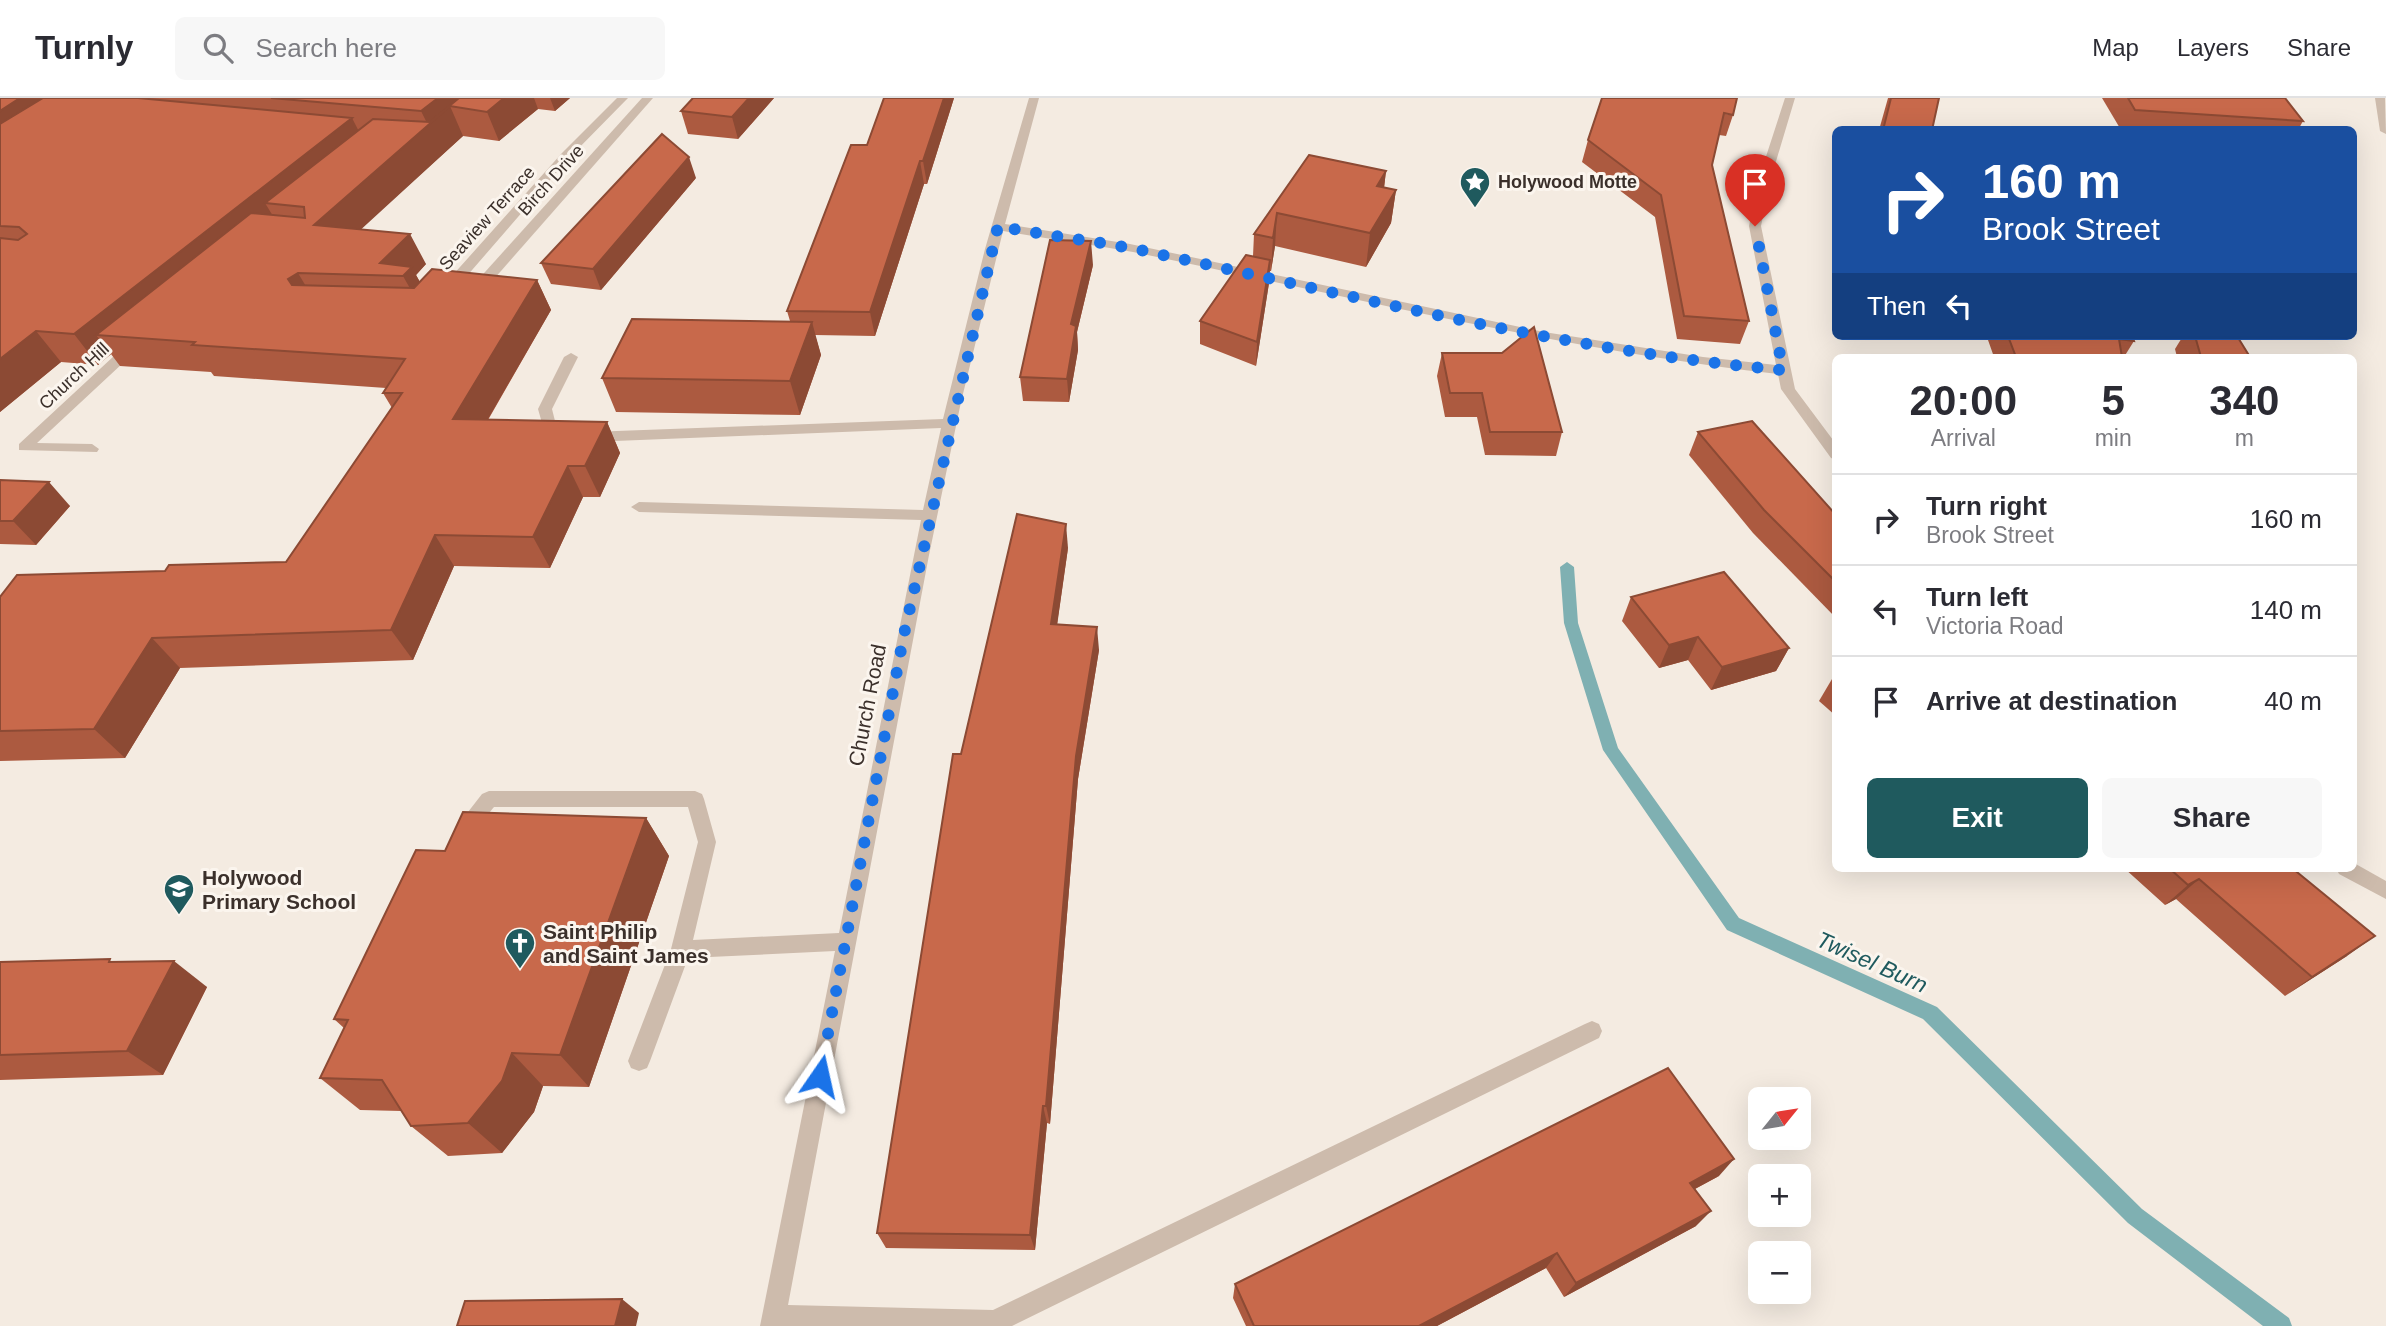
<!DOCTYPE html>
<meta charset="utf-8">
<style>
:root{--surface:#fff;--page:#f7f7f7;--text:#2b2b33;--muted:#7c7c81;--line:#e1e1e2;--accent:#1f5a5e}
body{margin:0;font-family:Arial,sans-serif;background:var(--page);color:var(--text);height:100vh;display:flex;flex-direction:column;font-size:26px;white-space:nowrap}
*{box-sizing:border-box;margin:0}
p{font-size:23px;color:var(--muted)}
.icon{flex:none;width:38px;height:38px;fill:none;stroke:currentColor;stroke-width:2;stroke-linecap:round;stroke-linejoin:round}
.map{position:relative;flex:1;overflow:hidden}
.side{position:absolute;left:1832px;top:256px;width:525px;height:518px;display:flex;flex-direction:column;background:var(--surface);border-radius:10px;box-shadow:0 7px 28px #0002}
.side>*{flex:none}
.top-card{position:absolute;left:1832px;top:28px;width:525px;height:214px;border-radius:10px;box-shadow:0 7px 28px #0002;background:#1a4fa0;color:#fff;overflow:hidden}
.needle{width:46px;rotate:60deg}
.controls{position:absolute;left:1748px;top:989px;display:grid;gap:14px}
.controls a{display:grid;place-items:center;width:63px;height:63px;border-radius:10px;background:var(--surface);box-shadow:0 7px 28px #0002;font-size:35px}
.pin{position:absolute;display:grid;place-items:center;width:60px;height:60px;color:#fff;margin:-72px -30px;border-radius:50% 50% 50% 0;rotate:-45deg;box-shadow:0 0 7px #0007}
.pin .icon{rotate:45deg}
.me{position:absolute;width:77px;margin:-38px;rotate:11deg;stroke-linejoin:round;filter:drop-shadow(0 0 5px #0008)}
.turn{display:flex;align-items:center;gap:24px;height:147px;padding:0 35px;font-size:32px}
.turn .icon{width:91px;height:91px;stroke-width:2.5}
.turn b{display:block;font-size:49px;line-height:60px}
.then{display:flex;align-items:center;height:66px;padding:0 35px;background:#0003;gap:14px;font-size:26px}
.eta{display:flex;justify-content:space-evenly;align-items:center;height:119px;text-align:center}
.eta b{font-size:42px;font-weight:800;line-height:49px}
.button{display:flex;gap:14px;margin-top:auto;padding:14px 35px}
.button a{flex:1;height:80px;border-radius:10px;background:var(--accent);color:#fff;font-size:28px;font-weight:800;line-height:80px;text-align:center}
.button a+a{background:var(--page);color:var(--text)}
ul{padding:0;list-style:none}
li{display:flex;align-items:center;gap:21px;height:91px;padding:0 35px;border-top:2px solid var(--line)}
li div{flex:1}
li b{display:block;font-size:26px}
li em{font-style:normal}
header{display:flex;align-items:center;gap:42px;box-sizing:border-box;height:98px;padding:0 35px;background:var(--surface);border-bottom:2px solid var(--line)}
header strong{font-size:33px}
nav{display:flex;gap:38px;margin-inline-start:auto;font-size:24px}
.search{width:490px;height:63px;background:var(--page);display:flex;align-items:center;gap:18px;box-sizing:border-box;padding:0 24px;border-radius:10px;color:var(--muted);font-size:26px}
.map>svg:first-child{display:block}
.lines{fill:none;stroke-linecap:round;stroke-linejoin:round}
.stream{fill:#7fb0b2;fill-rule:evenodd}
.minor{fill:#cdbbac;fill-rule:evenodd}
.wall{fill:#ac5a40}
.shaded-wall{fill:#8c4a34}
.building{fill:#c8694b;stroke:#8c4a34;stroke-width:2}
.route{stroke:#1a73e8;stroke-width:12;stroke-dasharray:0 21.6}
.labels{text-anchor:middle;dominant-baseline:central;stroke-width:6;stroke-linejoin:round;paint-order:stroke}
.far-street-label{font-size:18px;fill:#3b302b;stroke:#fbf5ee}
.far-poi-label{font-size:18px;font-weight:bold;fill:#3b302b;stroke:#fbf5ee;text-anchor:start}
.street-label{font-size:21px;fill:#3b302b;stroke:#fbf5ee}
.poi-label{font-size:21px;font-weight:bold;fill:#3b302b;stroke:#fbf5ee;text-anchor:start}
.water-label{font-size:23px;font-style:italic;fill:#1f5a5e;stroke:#fbf5ee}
</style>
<header>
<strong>Turnly</strong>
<div class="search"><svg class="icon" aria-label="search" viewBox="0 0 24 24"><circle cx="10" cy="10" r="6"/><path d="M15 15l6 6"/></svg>Search here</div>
<nav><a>Map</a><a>Layers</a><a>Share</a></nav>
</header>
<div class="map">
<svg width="2386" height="1228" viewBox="0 0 2386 1228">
<rect width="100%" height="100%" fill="#f4ebe1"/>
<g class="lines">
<path class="stream" d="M 1567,464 L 1574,469 L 1578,525 L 1618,650 L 1739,820 L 1937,909 L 2142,1111 L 2289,1220 L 2292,1228 L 2263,1228 L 2128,1125 L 1923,921 L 1727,832 L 1603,652 L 1564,525 L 1560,469 Z"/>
<g class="minor">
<path d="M 617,0 L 628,0 L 570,59 L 453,194 L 443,194 L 443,188 L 562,55 Z"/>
<path d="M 642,0 L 653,0 L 486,190 L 476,190 L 476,184 Z"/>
<path d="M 1029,0 L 1039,0 L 1005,126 L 1130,146 L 1544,234 L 1703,259 L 1776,267 L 1749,128 L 1759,80 L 1785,0 L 1795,0 L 1771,80 L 1761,128 L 1795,291 L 1836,346 L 1836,362 L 1831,360 L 1781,291 L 1778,276 C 1560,251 1348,198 1133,154 C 1090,146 1046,141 1003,133 L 961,304 L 929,457 L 788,1207 L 993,1212 L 1585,926 L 1592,923 L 1599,926 L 1602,933 L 1599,940 L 1012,1228 L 760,1228 L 835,853 L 688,860 L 650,963 L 647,970 L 639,973 L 631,970 L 628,963 L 671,851 L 698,744 L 688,709 L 494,709 C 484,720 473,743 456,738 L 454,732 L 482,696 L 489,693 L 695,693 L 702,696 L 704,701 L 716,744 L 693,842 L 839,835 L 921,422 L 639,414 L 631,409 L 639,404 L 923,412 L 941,330 L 590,344 L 583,339 L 590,334 L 943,321 L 985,151 Z"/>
<path d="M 2375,0 L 2385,0 L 2386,36 L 2380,33 Z"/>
<path d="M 133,244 L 138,245 L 138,251 L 37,345 L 92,346 L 99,351 L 97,354 L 19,352 L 19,346 L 128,245 Z"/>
<path d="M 571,255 L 578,259 L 552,311 L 556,327 L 570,336 L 563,341 L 544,332 L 538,311 L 564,259 Z"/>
<path d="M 2354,765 L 2386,783 L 2386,801 L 2339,776 L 2336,770 L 2354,770 Z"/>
</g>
</g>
<g class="wall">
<path d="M 0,0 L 570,0 L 555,13 L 538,11 L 499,43 L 463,38 L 360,131 L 426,166 L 416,177 L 420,184 L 537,182 L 551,212 L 488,322 L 607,324 L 620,355 L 600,399 L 583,399 L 550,470 L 454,468 L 413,562 L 180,570 L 125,660 L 0,663 L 0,499 L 165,473 L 286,464 L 392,310 L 383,295 L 386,290 L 214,278 L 211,274 L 120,268 L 111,256 L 98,267 L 61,264 L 0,314 Z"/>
<path d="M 693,0 L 774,0 L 738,41 L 688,36 L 681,13 Z"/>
<path d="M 884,0 L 954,0 L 927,86 L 924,86 L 875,238 L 815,237 L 821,257 L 800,317 L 616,314 L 602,280 L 790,223 L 787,213 L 867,47 Z"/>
<path d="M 1602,0 L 1733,17 L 1726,38 L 1719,37 L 1712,67 L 1749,223 L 1740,246 L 1677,241 L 1655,119 L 1582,64 L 1588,42 Z"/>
<path d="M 1888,0 L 1939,0 L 1932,32 L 1879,32 Z"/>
<path d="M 2102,0 L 2285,0 L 2303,23 L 2298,32 L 2121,32 Z"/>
<path d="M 1309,57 L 1386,73 L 1384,90 L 1396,92 L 1391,125 L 1366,169 L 1275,148 L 1271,173 L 1270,173 L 1269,185 L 1256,268 L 1200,246 L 1200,223 L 1253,158 L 1254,136 Z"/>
<path d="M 696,80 L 601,192 L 551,186 L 541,165 Z"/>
<path d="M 1093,167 L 1077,234 L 1078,252 L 1069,304 L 1023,303 L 1020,279 Z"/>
<path d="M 1952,238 L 2132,238 L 2134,243 L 2124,259 L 1994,259 L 1988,242 Z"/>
<path d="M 2183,238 L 2237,238 L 2250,259 L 2177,259 L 2175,251 Z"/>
<path d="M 1442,255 L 1562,334 L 1556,358 L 1485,357 L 1477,319 L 1445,319 L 1437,278 Z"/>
<path d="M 1698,334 L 1836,417 L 1836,520 L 1753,435 L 1689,357 Z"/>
<path d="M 0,382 L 70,408 L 36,447 L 0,446 Z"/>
<path d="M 1068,450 L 1057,526 L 1099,552 L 1078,681 L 1050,1026 L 1047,1025 L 1035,1152 L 886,1150 L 877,1135 L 961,656 Z"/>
<path d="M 1631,499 L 1789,550 L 1776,573 L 1711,592 L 1688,562 L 1659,570 L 1622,523 Z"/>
<path d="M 1836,579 L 1836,618 L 1819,603 L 1832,581 Z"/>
<path d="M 646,720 L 669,758 L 589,989 L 543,988 L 534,1014 L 502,1055 L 448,1058 L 411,1028 L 401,1013 L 360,1012 L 320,980 L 344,930 L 334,921 L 445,753 Z"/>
<path d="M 2124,770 L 2292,770 L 2347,858 L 2285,898 L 2176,801 L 2165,807 Z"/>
<path d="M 0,864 L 115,864 L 207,889 L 163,977 L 0,982 Z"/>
<path d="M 1719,1078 L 1695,1091 L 1696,1128 L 1564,1199 L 1546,1170 L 1437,1228 L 1246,1228 L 1233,1200 L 1235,1186 Z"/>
</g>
<g class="shaded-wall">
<path d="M 20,0 L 83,0 L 0,56 L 0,13 Z"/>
<path d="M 438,0 L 488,0 L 450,8 L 463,38 L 332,158 L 314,127 L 428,27 L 421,13 Z"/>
<path d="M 504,0 L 534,0 L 538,11 L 499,43 L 487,14 Z"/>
<path d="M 550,0 L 570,0 L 555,13 Z"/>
<path d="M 749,0 L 774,0 L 738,41 L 732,19 Z"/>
<path d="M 944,0 L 954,0 L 927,86 L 923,63 Z"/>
<path d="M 352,20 L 367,49 L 265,105 L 276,123 L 96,237 L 111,256 L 98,267 L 74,236 Z"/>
<path d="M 689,59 L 696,80 L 601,192 L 593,171 Z"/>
<path d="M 920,63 L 924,86 L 875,238 L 870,214 Z"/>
<path d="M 1386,73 L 1382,106 L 1377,88 Z"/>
<path d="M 1396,92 L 1391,125 L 1366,169 L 1370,135 Z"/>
<path d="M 1277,115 L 1275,148 L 1271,173 L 1273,140 Z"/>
<path d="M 410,136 L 426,166 L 416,177 L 428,199 L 420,208 L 403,178 L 380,165 Z"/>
<path d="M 1091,143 L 1093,167 L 1077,234 L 1078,252 L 1069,304 L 1067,281 L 1071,226 Z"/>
<path d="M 1270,162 L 1269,185 L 1256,268 L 1257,244 Z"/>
<path d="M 298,175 L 316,205 L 306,211 L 288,181 Z"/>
<path d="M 537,182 L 551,212 L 470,352 L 453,321 Z"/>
<path d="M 812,224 L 821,257 L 800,317 L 790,283 Z"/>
<path d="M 36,233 L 61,264 L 0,314 L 0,261 Z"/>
<path d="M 607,324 L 620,355 L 600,399 L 585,368 Z"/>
<path d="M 568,368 L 583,399 L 550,470 L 533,439 Z"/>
<path d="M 49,384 L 70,408 L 36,447 L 13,423 Z"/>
<path d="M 1066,426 L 1068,450 L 1054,549 L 1051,526 Z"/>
<path d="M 435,437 L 454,468 L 413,562 L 391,532 Z"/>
<path d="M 1097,529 L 1099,552 L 1078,681 L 1050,1026 L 1046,1008 L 1076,658 Z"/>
<path d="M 1698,539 L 1688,562 L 1659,570 L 1669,547 Z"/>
<path d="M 152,540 L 180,570 L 125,660 L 94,631 Z"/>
<path d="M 1789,550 L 1776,573 L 1711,592 L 1722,569 Z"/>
<path d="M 646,720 L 669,758 L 589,989 L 560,957 Z"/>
<path d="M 2199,781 L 2176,801 L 2165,807 L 2188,787 Z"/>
<path d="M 2375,838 L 2347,858 L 2285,898 L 2312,879 Z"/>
<path d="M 174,863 L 207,889 L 163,977 L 127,953 Z"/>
<path d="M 512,955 L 543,988 L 534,1014 L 502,1055 L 468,1025 Z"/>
<path d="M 1043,1008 L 1047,1025 L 1035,1152 L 1030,1137 Z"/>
<path d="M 1734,1061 L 1719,1078 L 1676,1101 L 1690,1085 Z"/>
<path d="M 1711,1113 L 1696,1128 L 1564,1199 L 1576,1185 Z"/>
<path d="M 1557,1155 L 1546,1170 L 1437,1228 L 1419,1228 Z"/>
<path d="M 622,1201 L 639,1215 L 636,1228 L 615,1228 Z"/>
</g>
<g class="building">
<path d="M 0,0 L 20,0 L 0,13 Z"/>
<path d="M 43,0 L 138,0 L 352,20 L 74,236 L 36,233 L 0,261 L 0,140 L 18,142 L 27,136 L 19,129 L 0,128 L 0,26 Z"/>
<path d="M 271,0 L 438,0 L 421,13 Z"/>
<path d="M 459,0 L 504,0 L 487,14 L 450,8 L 314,127 L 410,136 L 380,165 L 412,169 L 403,178 L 298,175 L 288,181 L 292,187 L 414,190 L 432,171 L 537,182 L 453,321 L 607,324 L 585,368 L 568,368 L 533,439 L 435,437 L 391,532 L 152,540 L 94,631 L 0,633 L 0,499 L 17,477 L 165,473 L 169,467 L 286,464 L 402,295 L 383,295 L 405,261 L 192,247 L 195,244 L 96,237 L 251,115 L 305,120 L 304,109 L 265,105 L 373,21 L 430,24 Z"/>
<path d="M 693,0 L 749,0 L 732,19 L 681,13 Z"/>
<path d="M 884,0 L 944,0 L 923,63 L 920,63 L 870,214 L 787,213 L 851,47 L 867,47 Z"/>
<path d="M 1602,0 L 1737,0 L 1733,17 L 1724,15 L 1712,67 L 1749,223 L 1684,218 L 1661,97 L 1588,42 Z"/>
<path d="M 1891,0 L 1939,0 L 1932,32 L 1883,32 Z"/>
<path d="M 2128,0 L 2285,0 L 2303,23 L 2135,12 Z"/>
<path d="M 662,36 L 689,59 L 593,171 L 541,165 Z"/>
<path d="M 1309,57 L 1386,73 L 1377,88 L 1396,92 L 1370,135 L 1277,115 L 1273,140 L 1254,136 Z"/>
<path d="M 1050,142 L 1091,143 L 1071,226 L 1076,228 L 1067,281 L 1020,279 Z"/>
<path d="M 1246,157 L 1270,162 L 1257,244 L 1200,223 Z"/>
<path d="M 632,221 L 812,224 L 790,283 L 602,280 Z"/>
<path d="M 1534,229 L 1562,334 L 1490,334 L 1482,295 L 1450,295 L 1442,255 L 1502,255 Z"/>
<path d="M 2008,238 L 2132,238 L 2134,243 L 2119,241 L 2122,259 L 2016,259 Z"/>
<path d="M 2195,238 L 2237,238 L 2250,259 L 2201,259 Z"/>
<path d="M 1752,323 L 1836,417 L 1836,484 L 1764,412 L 1698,334 Z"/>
<path d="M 0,382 L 49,384 L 13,423 L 0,423 Z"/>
<path d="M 1017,416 L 1066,426 L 1051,526 L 1097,529 L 1076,658 L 1046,1008 L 1043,1008 L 1030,1137 L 877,1135 L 953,656 L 961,656 Z"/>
<path d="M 1724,474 L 1789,550 L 1722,569 L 1698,539 L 1669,547 L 1631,499 Z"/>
<path d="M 463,714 L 646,720 L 560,957 L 512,955 L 502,983 L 468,1025 L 411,1028 L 382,982 L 320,980 L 348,922 L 334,921 L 416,752 L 445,753 Z"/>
<path d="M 2169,770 L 2292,770 L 2375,838 L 2312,879 L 2199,781 L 2188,787 Z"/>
<path d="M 110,861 L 109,864 L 174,863 L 127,953 L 0,957 L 0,864 Z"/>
<path d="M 1668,970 L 1734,1061 L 1690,1085 L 1711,1113 L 1576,1185 L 1557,1155 L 1419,1228 L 1254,1228 L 1235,1186 Z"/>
<path d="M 622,1201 L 615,1228 L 457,1228 L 465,1203 Z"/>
</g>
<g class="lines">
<path class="route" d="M 820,978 L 904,536 L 998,128 C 1048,138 1099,143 1149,154 C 1360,199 1568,253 1783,272 L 1755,128"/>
</g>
<defs>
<g id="sight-pin" transform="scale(1.575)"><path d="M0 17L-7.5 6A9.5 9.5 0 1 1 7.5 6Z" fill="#1f5a5e" stroke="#fbf5ee"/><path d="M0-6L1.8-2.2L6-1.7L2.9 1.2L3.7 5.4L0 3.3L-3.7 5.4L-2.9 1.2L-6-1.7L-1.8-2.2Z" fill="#fff"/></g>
<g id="school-pin" transform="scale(1.575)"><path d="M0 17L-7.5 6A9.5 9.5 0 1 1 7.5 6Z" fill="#1f5a5e" stroke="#fbf5ee"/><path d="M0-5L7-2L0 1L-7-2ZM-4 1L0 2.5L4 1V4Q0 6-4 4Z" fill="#fff"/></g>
<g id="church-pin" transform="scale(1.575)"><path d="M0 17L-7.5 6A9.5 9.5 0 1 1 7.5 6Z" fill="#1f5a5e" stroke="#fbf5ee"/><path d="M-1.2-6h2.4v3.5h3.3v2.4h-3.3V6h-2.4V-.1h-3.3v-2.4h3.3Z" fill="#fff"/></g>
</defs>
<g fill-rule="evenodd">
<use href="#sight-pin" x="1475" y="84"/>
<use href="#school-pin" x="179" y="791"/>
<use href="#church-pin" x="520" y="845"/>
</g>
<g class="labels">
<g class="far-street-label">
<text transform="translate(551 82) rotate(-48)">Birch Drive</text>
<text transform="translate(487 120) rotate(-48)">Seaview Terrace</text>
<text transform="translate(74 278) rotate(-43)">Church Hill</text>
</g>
<g class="far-poi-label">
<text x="1498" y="84">Holywood Motte</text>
</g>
<g class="street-label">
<text transform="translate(867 607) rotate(-79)">Church Road</text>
</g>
<g class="poi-label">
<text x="202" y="779">Holywood<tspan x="202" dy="24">Primary School</tspan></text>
<text x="543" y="833">Saint Philip<tspan x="543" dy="24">and Saint James</tspan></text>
</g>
<g class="water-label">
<text transform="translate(1872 864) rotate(24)">Twisel Burn</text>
</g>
</g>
</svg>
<div class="controls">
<a><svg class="needle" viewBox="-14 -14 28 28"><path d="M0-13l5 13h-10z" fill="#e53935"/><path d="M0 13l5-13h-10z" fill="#7c7c81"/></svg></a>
<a>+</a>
<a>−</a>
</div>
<div class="pin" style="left:1755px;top:128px;background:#d93025"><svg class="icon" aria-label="arrive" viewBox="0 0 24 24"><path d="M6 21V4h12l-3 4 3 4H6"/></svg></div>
<svg class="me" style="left:820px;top:978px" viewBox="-20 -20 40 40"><path d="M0-17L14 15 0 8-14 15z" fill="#1a73e8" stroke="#fff" stroke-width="4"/></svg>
<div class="top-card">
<div class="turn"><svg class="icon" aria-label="right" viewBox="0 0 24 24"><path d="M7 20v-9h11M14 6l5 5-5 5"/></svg><div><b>160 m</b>Brook Street</div></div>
<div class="then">Then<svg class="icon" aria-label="left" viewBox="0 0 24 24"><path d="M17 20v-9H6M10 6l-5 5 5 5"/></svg></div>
</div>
<section class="side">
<div class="eta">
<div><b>20:00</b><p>Arrival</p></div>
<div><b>5</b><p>min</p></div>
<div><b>340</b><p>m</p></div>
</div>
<ul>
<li><svg class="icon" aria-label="right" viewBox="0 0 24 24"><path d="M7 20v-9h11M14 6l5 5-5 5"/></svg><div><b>Turn right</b><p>Brook Street</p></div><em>160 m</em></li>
<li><svg class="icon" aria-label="left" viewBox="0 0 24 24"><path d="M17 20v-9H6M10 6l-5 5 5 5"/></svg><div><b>Turn left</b><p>Victoria Road</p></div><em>140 m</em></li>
<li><svg class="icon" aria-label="arrive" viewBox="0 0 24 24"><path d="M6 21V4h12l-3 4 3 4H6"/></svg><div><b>Arrive at destination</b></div><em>40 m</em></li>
</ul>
<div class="button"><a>Exit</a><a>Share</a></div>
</section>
</div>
